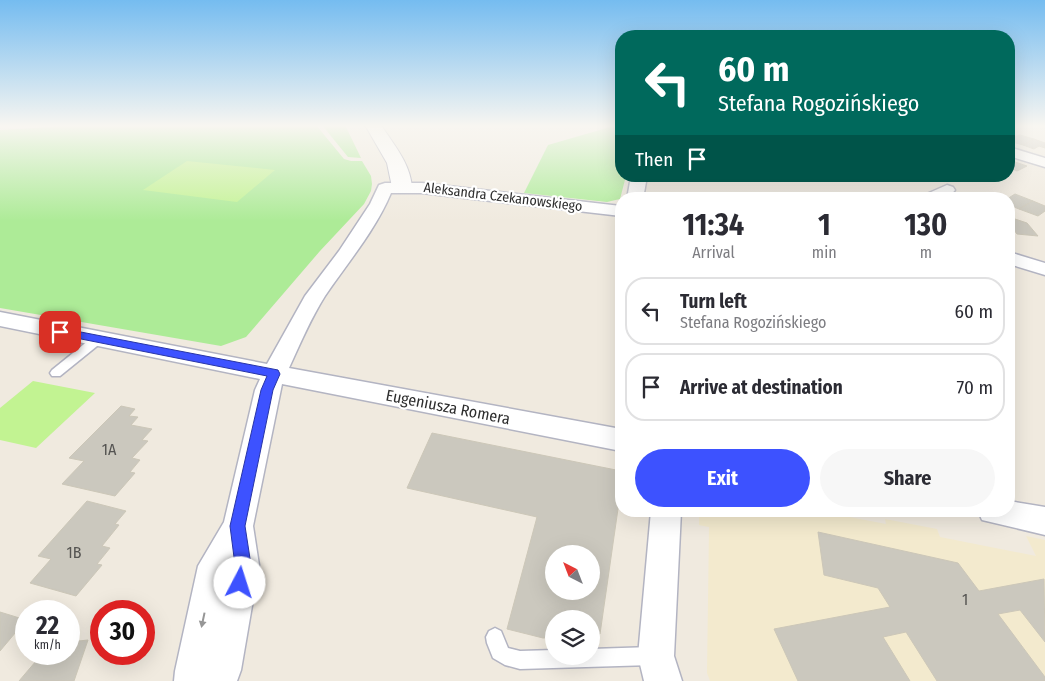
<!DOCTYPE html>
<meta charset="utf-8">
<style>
:root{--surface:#fff;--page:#f7f7f7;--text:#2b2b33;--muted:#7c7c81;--line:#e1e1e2;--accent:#3d52ff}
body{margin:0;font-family:"Fira Sans Condensed",sans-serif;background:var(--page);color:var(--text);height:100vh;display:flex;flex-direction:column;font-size:19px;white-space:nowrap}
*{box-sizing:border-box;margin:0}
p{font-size:16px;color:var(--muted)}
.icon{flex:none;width:28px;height:28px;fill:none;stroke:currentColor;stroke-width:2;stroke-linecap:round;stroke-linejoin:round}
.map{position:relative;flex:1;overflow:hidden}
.sheet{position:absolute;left:615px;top:192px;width:400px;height:325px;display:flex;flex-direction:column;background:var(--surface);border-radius:20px;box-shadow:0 5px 20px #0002}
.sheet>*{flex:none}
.banner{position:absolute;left:615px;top:30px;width:400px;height:152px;border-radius:20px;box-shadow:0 5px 20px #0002;background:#00695c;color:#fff;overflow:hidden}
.needle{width:32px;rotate:318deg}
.tools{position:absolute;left:545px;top:545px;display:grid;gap:10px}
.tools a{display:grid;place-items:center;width:55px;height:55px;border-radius:50%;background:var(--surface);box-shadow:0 5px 20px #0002;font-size:25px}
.speed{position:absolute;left:15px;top:600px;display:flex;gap:10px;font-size:25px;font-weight:700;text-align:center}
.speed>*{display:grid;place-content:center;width:65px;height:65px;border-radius:50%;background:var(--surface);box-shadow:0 5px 20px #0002;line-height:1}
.speed small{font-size:12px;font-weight:400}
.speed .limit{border:8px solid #d22;background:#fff;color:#111}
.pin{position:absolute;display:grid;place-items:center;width:42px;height:42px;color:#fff;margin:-21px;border-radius:10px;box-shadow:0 2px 8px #0006}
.me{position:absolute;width:55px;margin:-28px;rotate:5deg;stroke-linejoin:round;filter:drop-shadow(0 0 4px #0008)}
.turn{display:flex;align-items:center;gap:18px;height:105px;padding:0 20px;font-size:22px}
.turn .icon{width:65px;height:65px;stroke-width:2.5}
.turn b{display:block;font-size:35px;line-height:42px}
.then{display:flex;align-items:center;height:48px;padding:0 20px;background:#0003;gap:10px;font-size:19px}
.eta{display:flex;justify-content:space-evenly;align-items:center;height:85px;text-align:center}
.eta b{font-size:30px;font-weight:700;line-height:35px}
.button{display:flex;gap:10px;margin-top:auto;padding:10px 20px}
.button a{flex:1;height:58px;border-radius:30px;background:var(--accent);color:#fff;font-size:20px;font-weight:700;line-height:58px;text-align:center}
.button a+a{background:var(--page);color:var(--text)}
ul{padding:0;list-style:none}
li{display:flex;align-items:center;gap:15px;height:68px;margin:0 10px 8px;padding:0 10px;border:2px solid var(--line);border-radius:20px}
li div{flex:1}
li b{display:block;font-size:19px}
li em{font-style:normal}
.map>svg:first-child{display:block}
.education{fill:#f3eace}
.green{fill:#adeb97}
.pitch{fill:#c2f392}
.building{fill:#cbc8be;stroke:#ccc7b8;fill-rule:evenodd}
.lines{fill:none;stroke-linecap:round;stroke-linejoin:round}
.lane-casing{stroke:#b3b4c2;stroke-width:3}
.street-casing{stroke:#b3b4c2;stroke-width:3}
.secondary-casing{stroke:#b3b4c2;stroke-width:2}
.lane{fill:#fff;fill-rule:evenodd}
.street{fill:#fff;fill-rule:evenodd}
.secondary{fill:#fff;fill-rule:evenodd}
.oneway{fill:#969696}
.route{fill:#3d52ff;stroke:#2835a6}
.labels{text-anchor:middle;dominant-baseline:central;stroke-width:4.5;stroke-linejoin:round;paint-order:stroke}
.far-street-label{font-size:14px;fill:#2e2e2e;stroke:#fff}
.street-label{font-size:16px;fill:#2e2e2e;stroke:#fff}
.near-number-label{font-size:16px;fill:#555452}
</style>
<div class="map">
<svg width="1045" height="681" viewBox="0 0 1045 681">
<rect width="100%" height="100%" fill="#f0eadf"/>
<path class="education" d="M 699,511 L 818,511 L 886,524 L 885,519 L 937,529 L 940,537 L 1036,556 L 1026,536 L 1045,540 L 1045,681 L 710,681 L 707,673 L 709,527 L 699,525 Z"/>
<g class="green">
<path d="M 86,125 L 316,125 L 344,159 L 351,161 L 362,161 L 371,176 L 372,184 L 371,191 L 364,204 L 320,251 L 246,337 L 221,346 L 0,308 L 0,130 Z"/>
<path d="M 322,125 L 345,125 L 361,158 L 348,157 Z"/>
<path d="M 617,125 L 621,125 L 621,176 L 626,176 L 620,199 L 607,202 L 524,193 L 548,145 Z"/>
</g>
<g class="pitch">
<path d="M 187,161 L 275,170 L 237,202 L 143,190 Z"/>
<path d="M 33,381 L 95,393 L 36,448 L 0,440 L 0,408 Z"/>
</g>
<g class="building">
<path d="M 1020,135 L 1034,139 L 1023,145 L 1009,141 L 1009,138 Z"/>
<path d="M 1034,139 L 1045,143 L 1045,148 L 1039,146 L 1034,149 L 1023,145 Z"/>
<path d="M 1009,160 L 1027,166 L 1017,171 L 1009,168 Z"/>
<path d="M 1015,194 L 1033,201 L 1019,209 L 1009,205 L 1007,199 Z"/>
<path d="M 1033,201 L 1045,206 L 1045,211 L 1038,216 L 1019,209 Z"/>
<path d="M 1009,217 L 1027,223 L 1038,236 L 1017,234 L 1009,223 Z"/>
<path d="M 121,406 L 135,409 L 129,416 L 138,417 L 131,425 L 152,429 L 142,440 L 148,441 L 132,458 L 140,460 L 130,472 L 135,473 L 115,496 L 62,484 L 84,461 L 69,458 Z"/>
<path d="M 432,433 L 621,471 L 621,488 L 600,634 L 591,634 L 591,619 L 554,619 L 554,637 L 543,638 L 507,629 L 537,517 L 407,488 ZM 554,554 L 591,554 L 591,591 L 554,591 Z"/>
<path d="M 87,501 L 126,511 L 115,524 L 119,525 L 102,546 L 110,548 L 97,564 L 102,565 L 76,596 L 30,583 L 51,559 L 38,556 Z"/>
<path d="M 818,532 L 958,563 L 979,591 L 1044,579 L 1045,642 L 1020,610 L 998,614 L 1045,677 L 1045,681 L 937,681 L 906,632 L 883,637 L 910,681 L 798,681 L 774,629 L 890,607 L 878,588 L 824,575 Z"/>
<path d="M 0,612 L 26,620 L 0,651 Z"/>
<path d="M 88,640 L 74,681 L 19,681 L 42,654 L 69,654 L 69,642 Z"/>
</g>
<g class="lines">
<g class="lane-casing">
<g id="lane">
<path d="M 98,335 L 102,336 L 104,339 L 102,342 L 60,376 L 52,376 L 50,373 L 52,370 L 94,336 Z"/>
<path d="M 495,628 L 501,631 L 508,648 L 520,651 L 554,650 L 554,656 L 591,656 L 591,649 L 652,647 L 658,650 L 661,656 L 658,662 L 652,665 L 520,669 L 505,665 L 493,658 L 487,643 L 486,637 L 489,631 Z"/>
</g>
</g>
<g class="street-casing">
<g id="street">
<path d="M 1009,147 L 1045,158 L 1045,167 L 1009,156 Z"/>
<path d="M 631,176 L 647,176 L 643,199 L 627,199 Z"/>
<path d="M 385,183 L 422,183 L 621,206 L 621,216 L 422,193 L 391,193 C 375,231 348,262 325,296 C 311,318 300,344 289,368 L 621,429 L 621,451 L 282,384 L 253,526 L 259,565 L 241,670 L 237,681 L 174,681 L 175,671 L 198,566 L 224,522 L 255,390 L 260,379 L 0,326 L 0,312 L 267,364 L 305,296 L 339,251 L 370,204 L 379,185 Z"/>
<path d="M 947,185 L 953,187 L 955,190 C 947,201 932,199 920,199 L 922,196 Z"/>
<path d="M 1009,252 L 1045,263 L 1045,275 L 1009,264 Z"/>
<path d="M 1009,501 L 1045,507 L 1045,535 L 982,520 L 978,511 L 1009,511 Z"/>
<path d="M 651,511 L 681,511 L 674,656 L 682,681 L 644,681 L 638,656 Z"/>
</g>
</g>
<g class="secondary-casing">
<path id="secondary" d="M 365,125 L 381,125 C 394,145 410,163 412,187 L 409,191 L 402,193 L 395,191 L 392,187 L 387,163 Z"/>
</g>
<use href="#lane" class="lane"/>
<use href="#street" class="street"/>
<use href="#secondary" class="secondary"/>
</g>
<defs><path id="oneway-solid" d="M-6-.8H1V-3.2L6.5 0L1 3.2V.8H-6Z" transform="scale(1.25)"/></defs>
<use class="oneway" href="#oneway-solid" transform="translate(203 620) rotate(102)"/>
<linearGradient id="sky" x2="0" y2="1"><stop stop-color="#75bcf0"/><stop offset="0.57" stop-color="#f8f6f1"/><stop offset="1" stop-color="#f8f6f1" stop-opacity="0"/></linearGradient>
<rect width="1045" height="221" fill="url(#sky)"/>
<path class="route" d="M 60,328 L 278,370 L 280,374 L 273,390 L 245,526 L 251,565 L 246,589 L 240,591 L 234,589 L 231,583 L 235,565 L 230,526 L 261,390 L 267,376 L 56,334 L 55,332 L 56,329 Z"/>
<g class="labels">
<g class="far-street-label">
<text transform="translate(503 197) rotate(7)">Aleksandra Czekanowskiego</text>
</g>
<g class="street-label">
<text transform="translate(448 407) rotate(11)">Eugeniusza Romera</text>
</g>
<g class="near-number-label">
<text x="109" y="449">1A</text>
<text x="74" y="552">1B</text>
<text x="965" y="599">1</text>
</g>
</g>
</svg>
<div class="tools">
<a><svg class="needle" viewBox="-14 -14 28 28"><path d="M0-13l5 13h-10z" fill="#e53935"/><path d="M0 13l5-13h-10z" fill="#7c7c81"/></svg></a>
<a><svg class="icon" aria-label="layers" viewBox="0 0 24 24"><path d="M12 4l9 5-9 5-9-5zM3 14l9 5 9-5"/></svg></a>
</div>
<div class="speed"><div>22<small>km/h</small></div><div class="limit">30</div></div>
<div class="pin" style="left:60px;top:332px;background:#d93025"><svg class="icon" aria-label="arrive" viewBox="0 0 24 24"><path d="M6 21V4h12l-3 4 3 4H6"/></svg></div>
<svg class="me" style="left:240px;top:583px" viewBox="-20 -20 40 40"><circle r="19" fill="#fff"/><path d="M0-13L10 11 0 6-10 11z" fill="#3d52ff"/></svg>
<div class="banner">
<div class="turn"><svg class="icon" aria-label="left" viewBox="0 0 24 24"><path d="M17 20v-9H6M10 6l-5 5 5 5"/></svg><div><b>60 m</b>Stefana Rogozińskiego</div></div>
<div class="then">Then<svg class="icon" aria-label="arrive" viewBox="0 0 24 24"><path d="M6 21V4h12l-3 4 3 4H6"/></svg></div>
</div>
<section class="sheet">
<div class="eta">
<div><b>11:34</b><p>Arrival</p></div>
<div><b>1</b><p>min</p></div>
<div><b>130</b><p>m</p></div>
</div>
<ul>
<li><svg class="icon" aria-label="left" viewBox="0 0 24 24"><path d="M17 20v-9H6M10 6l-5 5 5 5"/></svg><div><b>Turn left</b><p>Stefana Rogozińskiego</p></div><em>60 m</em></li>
<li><svg class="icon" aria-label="arrive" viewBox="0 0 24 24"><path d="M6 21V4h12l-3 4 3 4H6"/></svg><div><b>Arrive at destination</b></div><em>70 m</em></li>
</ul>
<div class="button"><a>Exit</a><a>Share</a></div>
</section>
</div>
